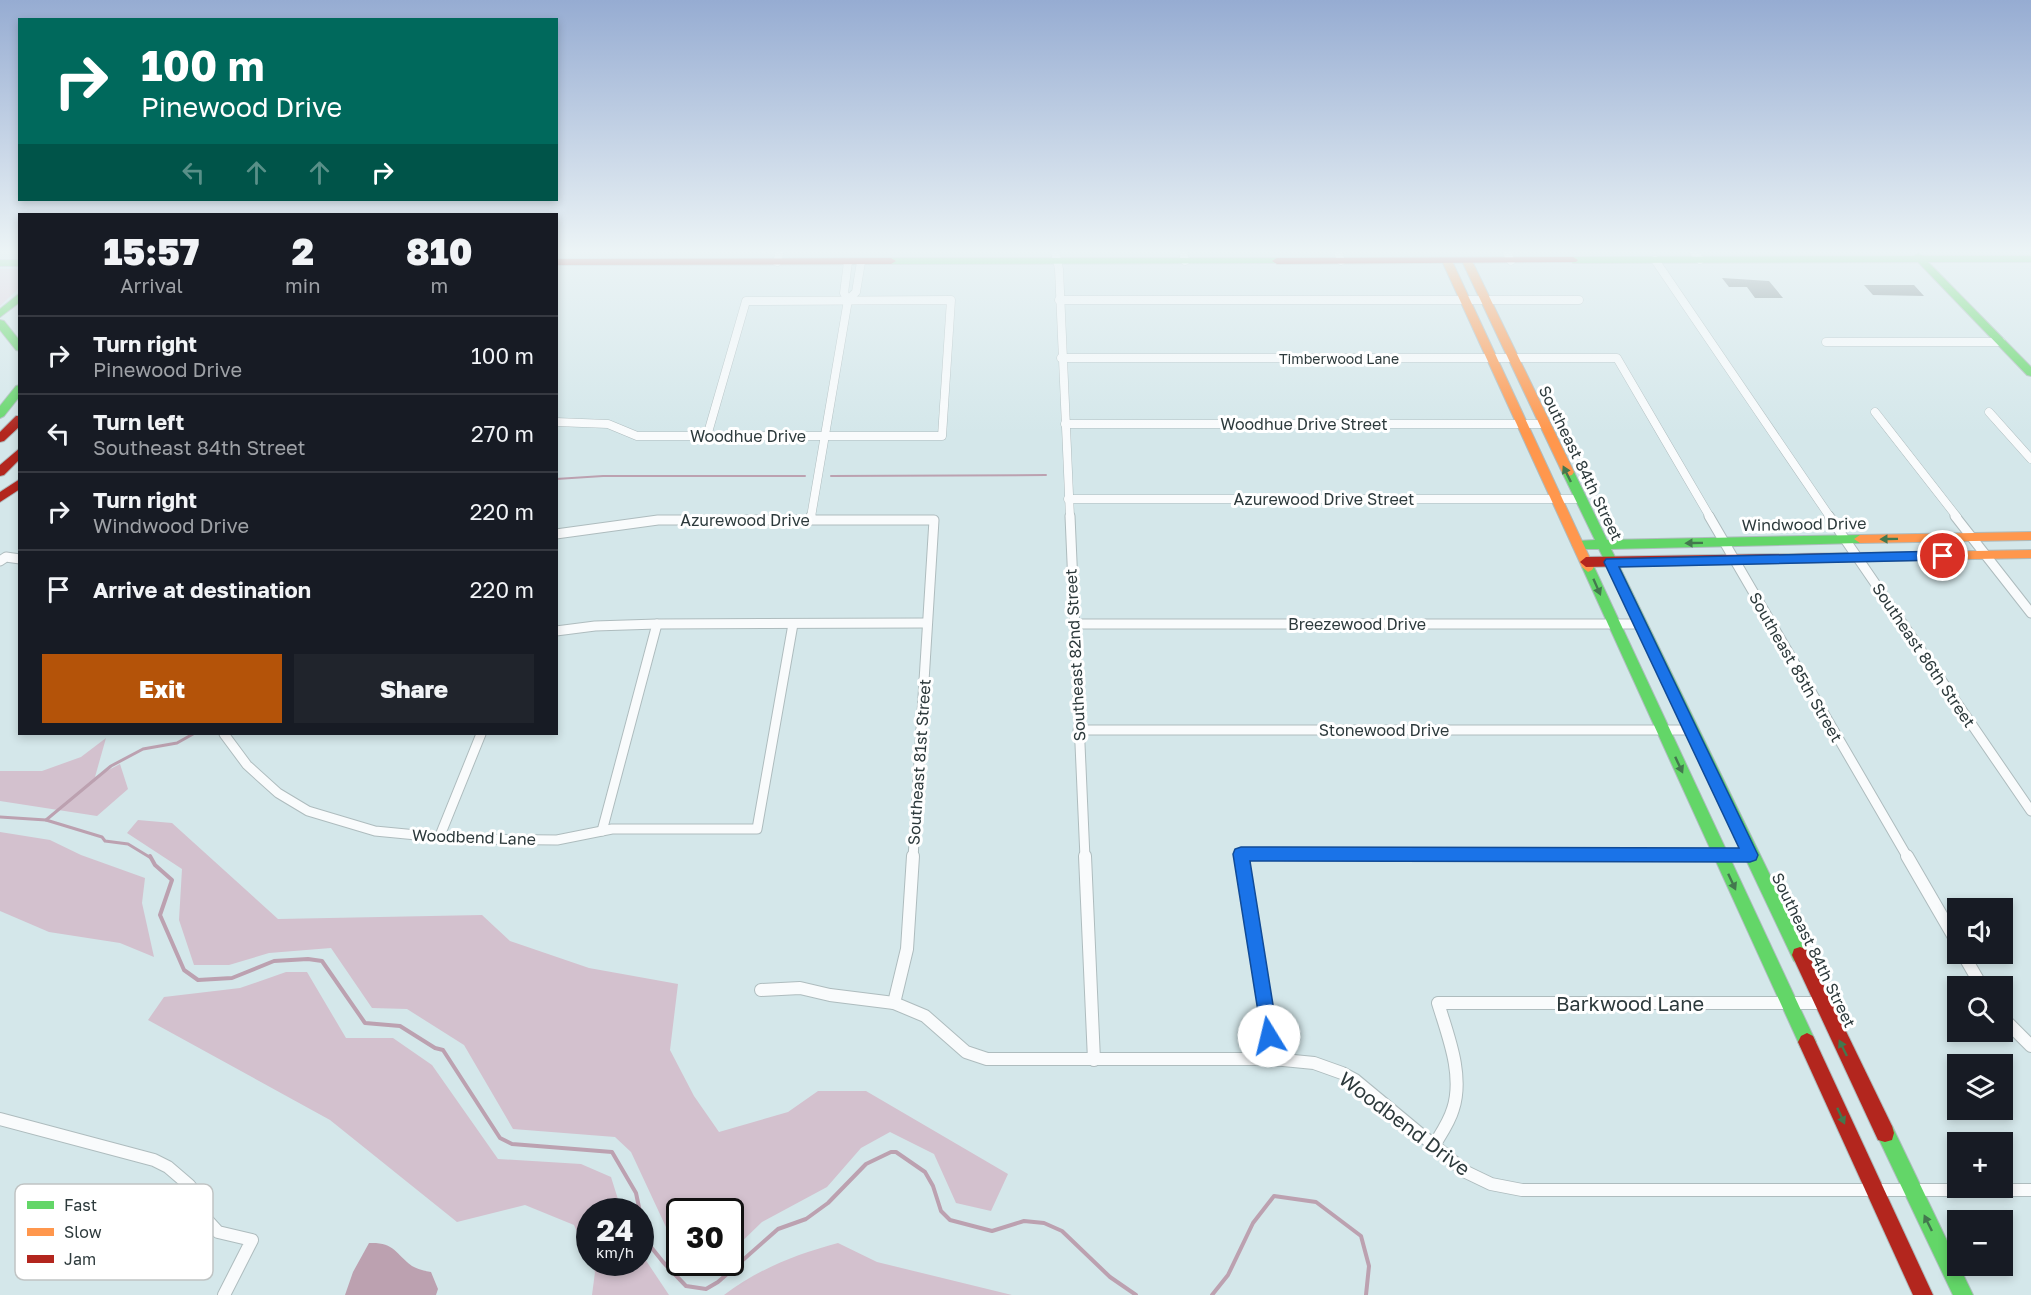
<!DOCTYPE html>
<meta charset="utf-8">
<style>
:root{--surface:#171b24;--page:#20242c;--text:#f1f3f6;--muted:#9ea1a6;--line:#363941;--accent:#b45309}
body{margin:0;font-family:"Golos Text",sans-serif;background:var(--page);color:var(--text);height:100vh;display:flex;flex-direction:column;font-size:22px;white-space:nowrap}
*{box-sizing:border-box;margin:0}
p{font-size:20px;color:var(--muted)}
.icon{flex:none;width:33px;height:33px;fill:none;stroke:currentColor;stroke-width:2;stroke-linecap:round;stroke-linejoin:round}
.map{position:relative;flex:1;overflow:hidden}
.panel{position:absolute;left:18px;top:213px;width:540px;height:522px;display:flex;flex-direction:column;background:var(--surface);border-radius:0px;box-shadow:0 3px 9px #0003}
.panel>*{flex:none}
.top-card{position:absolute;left:18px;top:18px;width:540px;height:183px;border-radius:0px;box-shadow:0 3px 9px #0003;background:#00695c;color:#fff;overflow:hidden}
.tools{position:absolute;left:1947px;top:898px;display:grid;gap:12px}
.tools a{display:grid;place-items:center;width:66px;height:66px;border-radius:0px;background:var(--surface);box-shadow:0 3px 9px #0003;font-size:30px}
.speed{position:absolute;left:576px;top:1198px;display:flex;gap:12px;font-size:30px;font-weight:700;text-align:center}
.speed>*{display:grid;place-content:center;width:78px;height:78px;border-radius:50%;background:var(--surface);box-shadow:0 3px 9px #0003;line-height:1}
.speed small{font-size:15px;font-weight:400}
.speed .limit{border:3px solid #111;border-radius:9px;background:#fff;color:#111}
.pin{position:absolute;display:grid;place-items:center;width:51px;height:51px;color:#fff;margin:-26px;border:3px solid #fff;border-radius:50%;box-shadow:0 2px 6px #0007}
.me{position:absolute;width:66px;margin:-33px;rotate:351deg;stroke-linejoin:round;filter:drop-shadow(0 0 4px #0008)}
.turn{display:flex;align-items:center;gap:21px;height:126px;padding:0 24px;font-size:27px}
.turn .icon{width:78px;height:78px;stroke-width:2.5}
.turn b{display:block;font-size:42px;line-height:51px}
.lanes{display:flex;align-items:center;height:57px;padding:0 24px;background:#0003;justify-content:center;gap:30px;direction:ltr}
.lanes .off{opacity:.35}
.eta{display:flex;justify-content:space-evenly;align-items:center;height:102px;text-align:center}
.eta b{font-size:36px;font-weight:800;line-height:42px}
.button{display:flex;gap:12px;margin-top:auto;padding:12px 24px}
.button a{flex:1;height:69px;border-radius:0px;background:var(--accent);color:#fff;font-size:24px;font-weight:800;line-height:69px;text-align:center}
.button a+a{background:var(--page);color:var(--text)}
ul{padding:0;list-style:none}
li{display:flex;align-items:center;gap:18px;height:78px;padding:0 24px;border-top:2px solid var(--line)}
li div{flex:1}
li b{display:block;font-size:22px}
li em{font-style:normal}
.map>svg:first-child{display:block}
.green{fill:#e0cedb}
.forest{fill:#d3c1ce}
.water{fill:#bca1b0}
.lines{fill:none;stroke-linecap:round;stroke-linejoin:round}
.stream-far2{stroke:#bca1b0;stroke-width:2}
.stream-far1{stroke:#bca1b0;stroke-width:3}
.stream{stroke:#bca1b0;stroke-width:4}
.building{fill:#778588}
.street-far2-casing{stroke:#aebcbe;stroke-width:9}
.street-far1-casing{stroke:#aebcbe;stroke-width:11}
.street-casing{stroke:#aebcbe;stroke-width:14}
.fast-casing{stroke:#aebcbe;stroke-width:2}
.slow-casing{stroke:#aebcbe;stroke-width:2}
.jam-casing{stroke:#aebcbe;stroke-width:2}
.street-far2{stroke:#f9fbfc;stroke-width:8}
.street-far1{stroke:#f9fbfc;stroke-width:9}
.street{stroke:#f9fbfc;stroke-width:12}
.fast{fill:#63d668;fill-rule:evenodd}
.slow{fill:#ff974d;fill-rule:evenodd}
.jam{fill:#b3261e;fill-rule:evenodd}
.oneway{fill:#43784e}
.route{fill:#1a73e8;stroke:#114b97;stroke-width:1.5}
.labels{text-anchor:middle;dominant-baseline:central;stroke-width:6;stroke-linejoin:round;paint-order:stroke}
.far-street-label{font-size:14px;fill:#2d3a3c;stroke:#fff}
.street-label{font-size:16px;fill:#2d3a3c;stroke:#fff}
.near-street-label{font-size:20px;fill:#2d3a3c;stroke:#fff}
.key{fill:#fff;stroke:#c0c4c4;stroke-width:1.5}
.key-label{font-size:16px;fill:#2d3a3c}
</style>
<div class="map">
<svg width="2031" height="1295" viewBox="0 0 2031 1295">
<rect width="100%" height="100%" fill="#d4e7ea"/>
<path class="green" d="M 0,269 L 19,269 L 20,287 L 0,306 Z"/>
<g class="forest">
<path d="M 106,738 L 95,777 L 120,764 L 128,789 L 97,816 L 0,801 L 0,771 L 42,771 L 81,757 Z"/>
<path d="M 138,820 L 172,823 L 278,919 L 482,915 L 510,941 L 589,968 L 678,984 L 670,1050 L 694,1096 L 719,1132 L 788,1112 L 818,1091 L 866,1091 L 1008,1174 L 991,1211 L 956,1203 L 934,1154 L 890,1132 L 861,1148 L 827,1187 L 762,1222 L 731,1252 L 730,1212 L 680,1212 L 679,1255 L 631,1152 L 615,1137 L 513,1129 L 464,1045 L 407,1009 L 372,1008 L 331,948 L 269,953 L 229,965 L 194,965 L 179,920 L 182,869 L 127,833 Z"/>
<path d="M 0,832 L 50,840 L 81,855 L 145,878 L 142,903 L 154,957 L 120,943 L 49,932 L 0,911 Z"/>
<path d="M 286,972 L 307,972 L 346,1038 L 393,1038 L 432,1065 L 498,1159 L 581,1164 L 611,1177 L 622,1212 L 590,1212 L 589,1259 L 574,1225 L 525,1205 L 457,1222 L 330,1120 L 148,1020 L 164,997 L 240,988 Z"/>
<path d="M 838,1243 L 877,1262 L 1012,1295 L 724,1295 C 758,1269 797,1254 838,1243 Z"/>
<path d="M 641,1253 L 669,1295 L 592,1295 L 595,1272 L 591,1263 L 640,1263 Z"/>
</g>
<path class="water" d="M 369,1243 C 394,1242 395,1253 412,1266 C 417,1269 425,1271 431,1272 L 438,1289 L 436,1295 L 345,1295 L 353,1272 Z"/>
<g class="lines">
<g class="stream-far2">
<path d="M 831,476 L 1046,475"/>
<path d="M 556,479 L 603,476 L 805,476"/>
</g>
<g class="stream-far1">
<path d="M 0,817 L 46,820 L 102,837 L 105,841 L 128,844 L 151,858"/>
<path d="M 46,820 L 111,766 L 143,749 L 177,743 L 193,734"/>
</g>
<g class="stream">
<path d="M 150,856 L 155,865 L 172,880 L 160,915 L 184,970 L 198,980 L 232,978 L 274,961 L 308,959 L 322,961 L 365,1023 L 400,1026 L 435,1048 L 443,1050 L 500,1138 L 512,1144 L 612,1152 L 636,1193 L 640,1212"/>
<path d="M 640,1213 L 651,1239 L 651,1247 L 663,1262 L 686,1286 L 706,1289 L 718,1282 L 778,1229 L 806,1219 L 828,1203 L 866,1164 L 891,1152 L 896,1152 L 925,1172 L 933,1186 L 941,1211 L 950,1220 L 992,1231 L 1024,1221 L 1044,1223 L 1062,1231 L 1110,1277 L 1136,1295"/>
<path d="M 1212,1295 L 1228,1275 L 1253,1223 L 1274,1196 L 1316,1202 L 1361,1236 L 1369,1266 L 1366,1295"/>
</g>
</g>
<g class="building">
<path d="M 1722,278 L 1769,281 L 1783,298 L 1755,298 L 1747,287 L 1729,287 Z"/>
<path d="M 1864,285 L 1914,285 L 1924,296 L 1873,295 Z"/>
</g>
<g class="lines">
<g class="street-far2-casing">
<g id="street-far2">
<path d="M 1055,251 L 1059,269 L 1070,517"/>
<path d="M 1183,251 L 1185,261"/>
<path d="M 1338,251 L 1341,261"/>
<path d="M 1506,251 L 1511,261"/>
<path d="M 1693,251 L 1700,260"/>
<path d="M 1655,260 L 1830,517"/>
<path d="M 777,262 L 780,251"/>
<path d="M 848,300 L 856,292 L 861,262"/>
<path d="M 951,300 L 942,436 L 707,436 L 746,301 Z"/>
<path d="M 1059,300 L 1579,300"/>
<path d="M 1826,342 L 2001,342"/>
<path d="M 1061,358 L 1617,358 L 1710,517"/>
<path d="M 1875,412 L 1957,517"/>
<path d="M 1989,412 L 2031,459"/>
<path d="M 556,422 L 608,424 L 637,436 L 707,436"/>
<path d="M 1065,424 L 1544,424"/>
<path d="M 1068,499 L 1579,499"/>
<path d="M 811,517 L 848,300 L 844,293 L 848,262"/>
</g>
</g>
<g class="street-far1-casing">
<g id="street-far1">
<path d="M 1070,516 L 1085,858"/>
<path d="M 1709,516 L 1908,858"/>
<path d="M 1829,516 L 2031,811"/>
<path d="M 1955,516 L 2031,613"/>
<path d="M 810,520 L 811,516"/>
<path d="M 556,534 L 658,520 L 934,520 L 913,858"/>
<path d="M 0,561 L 6,557 L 20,559"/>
<path d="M 1074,624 L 1640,624"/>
<path d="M 556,631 L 595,626 L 657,624 L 927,623"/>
<path d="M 1078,730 L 1691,730"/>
<path d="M 224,734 L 247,765 L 278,793 L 308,811 L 375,831 L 458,839 L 557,840 L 612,829 L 757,829 L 793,624"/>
<path d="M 602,831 L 657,624"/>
<path d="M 439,838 L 481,734"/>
<path d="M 1242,858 L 1241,854 L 1750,855"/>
</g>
</g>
<g class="street-casing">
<g id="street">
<path d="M 1085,856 L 1094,1060"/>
<path d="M 1241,856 L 1273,1059"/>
<path d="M 1907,856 L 1958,944"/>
<path d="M 1963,954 L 1982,987"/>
<path d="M 761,990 L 800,988 L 830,995 L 894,1003 L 925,1016 L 966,1052 L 987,1059 L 1273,1059 L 1314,1063 L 1342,1073 L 1355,1080 L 1466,1172 L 1491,1184 L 1522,1190 L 2031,1190"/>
<path d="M 894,1003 L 907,949 L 913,856"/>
<path d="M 2002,1017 L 2031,1046"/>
<path d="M 0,1119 L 154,1160 L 168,1167 L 189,1185 L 197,1195 L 207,1220 L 218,1232 L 252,1240 L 224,1295"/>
<path d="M 1433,1147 C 1440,1135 1449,1123 1453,1109 C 1464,1075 1448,1036 1438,1003 L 1821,1003"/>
</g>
</g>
<g class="fast-casing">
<g id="fast">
<path d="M 1918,254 L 1923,256 L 2031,256 L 2031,262 L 1928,262 L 2031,367 L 2031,376 L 2027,375 L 1918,262 L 1573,263 L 1568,260 L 1573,257 L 1914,256 Z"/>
<path d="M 1277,258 L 1280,259 L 1280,263 L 891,264 L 886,261 L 891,258 Z"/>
<rect x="0" y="260" width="20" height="6"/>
<path d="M 20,293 L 20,302 L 0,317 L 0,309 Z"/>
<path d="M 0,320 L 4,321 L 20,341 L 20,351 L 16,350 L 0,330 Z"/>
<path d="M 20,385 L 20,396 L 4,416 L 0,418 L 0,406 L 16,386 Z"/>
<path d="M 1568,468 L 1574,472 L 1607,540 L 1860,535 L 1866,539 L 1860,543 L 1611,549 L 1806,949 L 1808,955 L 1806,961 L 1800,963 L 1794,961 L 1599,549 L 1578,549 L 1572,545 L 1578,541 L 1595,540 L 1562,472 Z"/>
<path d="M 1588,562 L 1594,567 L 1813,1036 L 1816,1042 L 1813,1048 L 1807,1051 L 1801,1048 L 1582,567 Z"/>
<path d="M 1885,1124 L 1892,1126 L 1973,1295 L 1953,1295 L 1876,1133 L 1878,1126 Z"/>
</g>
</g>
<g class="slow-casing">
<g id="slow">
<path d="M 1444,259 L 1452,261 L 1594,567 L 1592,570 L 1588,572 L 1582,567 L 1442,261 Z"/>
<path d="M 1464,259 L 1472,261 L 1574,472 L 1572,475 L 1568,476 L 1562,472 L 1462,261 Z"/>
<path d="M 2031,532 L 2031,540 L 1860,543 L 1854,539 L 1860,535 Z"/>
<path d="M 2031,550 L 2031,558 L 1920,560 L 1914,556 L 1920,552 Z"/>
</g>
</g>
<g class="jam-casing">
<g id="jam">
<path d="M 1573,257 L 1578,260 L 1576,262 L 1277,264 L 1272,261 L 1277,258 Z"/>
<path d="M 556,259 L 891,258 L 896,261 L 891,264 L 556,265 Z"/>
<path d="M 16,416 L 20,416 L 20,426 L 4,441 L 0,442 L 0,432 Z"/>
<path d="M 20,448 L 20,459 L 4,475 L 0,476 L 0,465 Z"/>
<path d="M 20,479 L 20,489 L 0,502 L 0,492 Z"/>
<path d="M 1920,552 L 1926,556 L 1920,560 L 1586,567 L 1580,562 L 1586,557 Z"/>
<path d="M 1800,947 L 1806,949 L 1892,1126 L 1894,1133 L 1892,1140 L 1885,1142 L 1878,1140 L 1792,955 L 1794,949 Z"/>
<path d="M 1807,1033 L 1813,1036 L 1933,1295 L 1913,1295 L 1798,1042 L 1801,1036 Z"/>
</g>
</g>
<use href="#street-far2" class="street-far2"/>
<use href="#street-far1" class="street-far1"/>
<use href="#street" class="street"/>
<use href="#fast" class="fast"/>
<use href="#slow" class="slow"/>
<use href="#jam" class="jam"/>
</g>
<defs><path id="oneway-solid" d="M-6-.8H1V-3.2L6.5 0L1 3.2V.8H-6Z" transform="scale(1.5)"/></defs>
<g class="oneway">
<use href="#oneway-solid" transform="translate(1567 474) rotate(-116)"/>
<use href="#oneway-solid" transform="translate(1889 539) rotate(179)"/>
<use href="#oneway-solid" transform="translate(1694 543) rotate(179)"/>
<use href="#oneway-solid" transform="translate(1597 587) rotate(66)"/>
<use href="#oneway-solid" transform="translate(1679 765) rotate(65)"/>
<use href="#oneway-solid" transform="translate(1732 882) rotate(65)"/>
<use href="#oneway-solid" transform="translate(1843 1048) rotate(-116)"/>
<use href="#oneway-solid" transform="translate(1841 1116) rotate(65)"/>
<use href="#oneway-solid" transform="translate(1928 1223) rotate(-116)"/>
</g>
<linearGradient id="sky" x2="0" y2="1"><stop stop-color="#96acd2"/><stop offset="0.58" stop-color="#ecf4f6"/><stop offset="1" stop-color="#ecf4f6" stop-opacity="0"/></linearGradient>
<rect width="2031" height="433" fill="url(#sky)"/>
<path class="route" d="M 1943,551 L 1949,556 L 1943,560 L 1619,567 L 1758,855 L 1756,860 L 1750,862 L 1250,861 L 1278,1036 L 1276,1043 L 1269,1045 L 1263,1043 L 1233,854 L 1235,849 L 1241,847 L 1739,848 L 1604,562 L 1606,559 Z"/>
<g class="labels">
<g class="far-street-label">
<text x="1339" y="358">Timberwood Lane</text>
</g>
<g class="street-label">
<text x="1304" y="424">Woodhue Drive Street</text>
<text x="748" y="436">Woodhue Drive</text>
<text transform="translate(1581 463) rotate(64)">Southeast 84th Street</text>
<text x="1324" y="499">Azurewood Drive Street</text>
<text x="745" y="520">Azurewood Drive</text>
<text transform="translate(1804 524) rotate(-1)">Windwood Drive</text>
<text x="1357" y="624">Breezewood Drive</text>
<text transform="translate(1075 655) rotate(-93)">Southeast 82nd Street</text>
<text transform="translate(1924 655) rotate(56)">Southeast 86th Street</text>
<text transform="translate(1796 667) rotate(60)">Southeast 85th Street</text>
<text x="1384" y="730">Stonewood Drive</text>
<text transform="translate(919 762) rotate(-86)">Southeast 81st Street</text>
<text transform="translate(474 837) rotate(2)">Woodbend Lane</text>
<text transform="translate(1814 950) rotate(64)">Southeast 84th Street</text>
</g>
<g class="near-street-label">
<text x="1630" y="1003">Barkwood Lane</text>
<text transform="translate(1405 1123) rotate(37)">Woodbend Drive</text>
</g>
</g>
<rect x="15" y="1184" width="198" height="96" rx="9" class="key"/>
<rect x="27" y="1201" width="27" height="8" fill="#63d668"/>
<rect x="27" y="1228" width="27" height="8" fill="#ff974d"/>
<rect x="27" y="1255" width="27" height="8" fill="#b3261e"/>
<g class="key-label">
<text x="64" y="1211">Fast</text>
<text x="64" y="1238">Slow</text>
<text x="64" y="1265">Jam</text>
</g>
</svg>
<div class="tools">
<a><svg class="icon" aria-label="sound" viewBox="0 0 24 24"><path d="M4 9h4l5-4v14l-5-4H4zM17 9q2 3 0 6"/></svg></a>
<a><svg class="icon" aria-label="search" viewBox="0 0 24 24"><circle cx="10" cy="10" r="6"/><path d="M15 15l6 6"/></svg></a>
<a><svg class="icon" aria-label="layers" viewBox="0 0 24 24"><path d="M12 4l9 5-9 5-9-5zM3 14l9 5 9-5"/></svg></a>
<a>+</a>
<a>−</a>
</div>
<div class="speed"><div>24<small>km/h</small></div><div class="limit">30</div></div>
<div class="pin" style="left:1943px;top:556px;background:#d93025"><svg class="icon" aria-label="arrive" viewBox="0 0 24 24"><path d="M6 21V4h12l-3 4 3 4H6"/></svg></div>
<svg class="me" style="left:1269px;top:1036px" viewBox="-20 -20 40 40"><circle r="19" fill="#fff"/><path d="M0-13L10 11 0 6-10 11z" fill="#1a73e8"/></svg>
<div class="top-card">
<div class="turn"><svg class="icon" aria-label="right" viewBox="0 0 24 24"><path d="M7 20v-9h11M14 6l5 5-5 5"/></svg><div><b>100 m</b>Pinewood Drive</div></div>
<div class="lanes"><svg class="icon off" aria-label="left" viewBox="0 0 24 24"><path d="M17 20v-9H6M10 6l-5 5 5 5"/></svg><svg class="icon off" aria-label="ahead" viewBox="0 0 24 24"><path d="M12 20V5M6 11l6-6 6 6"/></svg><svg class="icon off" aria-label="ahead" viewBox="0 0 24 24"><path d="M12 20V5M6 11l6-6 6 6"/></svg><svg class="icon" aria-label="right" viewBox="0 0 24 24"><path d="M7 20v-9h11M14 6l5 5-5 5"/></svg></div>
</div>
<section class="panel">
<div class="eta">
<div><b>15:57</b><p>Arrival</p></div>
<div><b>2</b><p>min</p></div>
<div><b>810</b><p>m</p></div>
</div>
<ul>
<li><svg class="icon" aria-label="right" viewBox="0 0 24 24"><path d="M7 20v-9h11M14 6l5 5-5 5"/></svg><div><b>Turn right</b><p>Pinewood Drive</p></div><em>100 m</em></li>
<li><svg class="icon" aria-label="left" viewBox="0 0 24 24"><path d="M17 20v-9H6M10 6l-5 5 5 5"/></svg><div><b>Turn left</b><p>Southeast 84th Street</p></div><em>270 m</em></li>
<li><svg class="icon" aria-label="right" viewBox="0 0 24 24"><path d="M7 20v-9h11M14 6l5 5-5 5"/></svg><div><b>Turn right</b><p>Windwood Drive</p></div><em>220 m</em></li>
<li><svg class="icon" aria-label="arrive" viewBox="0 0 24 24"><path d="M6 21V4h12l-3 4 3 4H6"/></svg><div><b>Arrive at destination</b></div><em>220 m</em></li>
</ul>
<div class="button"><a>Exit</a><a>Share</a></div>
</section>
</div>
